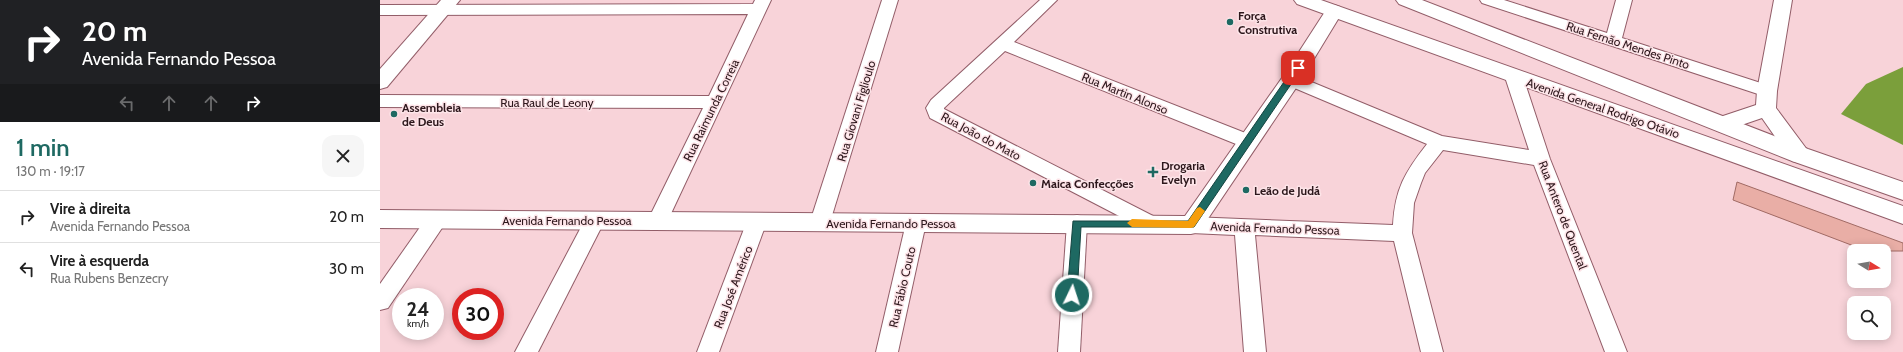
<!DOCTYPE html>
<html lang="pt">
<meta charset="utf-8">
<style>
:root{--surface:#fff;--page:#f6f6f6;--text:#222;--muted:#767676;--line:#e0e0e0;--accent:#1e6962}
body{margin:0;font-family:Cabin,sans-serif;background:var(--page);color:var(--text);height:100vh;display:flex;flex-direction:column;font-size:15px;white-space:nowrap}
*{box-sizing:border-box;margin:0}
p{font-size:13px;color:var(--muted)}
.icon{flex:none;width:22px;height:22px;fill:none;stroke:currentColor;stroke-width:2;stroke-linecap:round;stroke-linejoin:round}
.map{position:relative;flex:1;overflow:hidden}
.sheet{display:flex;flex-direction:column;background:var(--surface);width:380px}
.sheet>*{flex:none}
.top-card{background:#202124;color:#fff;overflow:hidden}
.needle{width:26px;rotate:101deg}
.buttons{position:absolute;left:1467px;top:244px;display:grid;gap:8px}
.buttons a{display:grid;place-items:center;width:44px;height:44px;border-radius:8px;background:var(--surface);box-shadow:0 2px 10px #0003;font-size:20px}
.speed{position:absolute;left:12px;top:288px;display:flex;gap:8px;font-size:20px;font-weight:700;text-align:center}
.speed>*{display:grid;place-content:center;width:52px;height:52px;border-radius:50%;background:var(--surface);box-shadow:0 2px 10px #0003;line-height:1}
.speed small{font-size:10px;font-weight:400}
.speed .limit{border:6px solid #d22;background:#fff;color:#111}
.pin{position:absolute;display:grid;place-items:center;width:34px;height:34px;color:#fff;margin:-17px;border-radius:8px;box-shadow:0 2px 6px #0006}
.me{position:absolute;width:44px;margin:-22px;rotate:4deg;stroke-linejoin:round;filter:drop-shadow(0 0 3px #0008)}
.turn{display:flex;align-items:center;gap:14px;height:84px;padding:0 16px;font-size:18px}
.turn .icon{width:52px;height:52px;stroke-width:2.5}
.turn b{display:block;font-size:28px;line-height:34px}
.lanes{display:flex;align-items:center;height:38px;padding:0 16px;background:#0003;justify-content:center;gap:20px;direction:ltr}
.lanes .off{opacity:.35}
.round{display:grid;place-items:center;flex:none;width:42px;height:42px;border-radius:12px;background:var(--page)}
.headline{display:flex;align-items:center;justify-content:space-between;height:68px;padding:0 16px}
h1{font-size:24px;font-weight:600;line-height:30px;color:var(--accent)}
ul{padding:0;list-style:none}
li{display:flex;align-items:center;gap:12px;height:52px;padding:0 16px;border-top:1px solid var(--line)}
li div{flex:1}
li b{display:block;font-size:15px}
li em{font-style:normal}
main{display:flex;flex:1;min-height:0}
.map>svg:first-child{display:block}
.water{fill:#7b9f3b}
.building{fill:#e9aea6;stroke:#a06a64}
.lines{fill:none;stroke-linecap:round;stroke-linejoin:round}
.minor-casing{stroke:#925d68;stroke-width:2}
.tertiary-casing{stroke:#925d68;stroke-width:2}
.secondary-casing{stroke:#925d68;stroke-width:2}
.minor{fill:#fff;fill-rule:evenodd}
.tertiary{fill:#fff;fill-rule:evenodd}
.secondary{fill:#fff;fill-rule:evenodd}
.route{fill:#1e6962;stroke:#144440}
.slow{fill:#f59e0b}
.poi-dot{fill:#1e6962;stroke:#fde4e8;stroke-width:1.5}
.labels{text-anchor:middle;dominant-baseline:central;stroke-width:3;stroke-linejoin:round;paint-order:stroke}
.poi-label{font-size:12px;font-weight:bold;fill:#2d171c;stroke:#fde4e8;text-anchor:start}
.street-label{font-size:12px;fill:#2d171c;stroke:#fde4e8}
</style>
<main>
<section class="sheet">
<div class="top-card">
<div class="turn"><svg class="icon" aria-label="right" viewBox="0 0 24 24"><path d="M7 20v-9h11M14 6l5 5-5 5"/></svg><div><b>20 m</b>Avenida Fernando Pessoa</div></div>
<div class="lanes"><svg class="icon off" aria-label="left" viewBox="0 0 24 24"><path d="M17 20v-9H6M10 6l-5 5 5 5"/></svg><svg class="icon off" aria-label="ahead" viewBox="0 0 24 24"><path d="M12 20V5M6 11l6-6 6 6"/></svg><svg class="icon off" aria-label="ahead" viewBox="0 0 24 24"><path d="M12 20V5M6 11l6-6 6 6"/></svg><svg class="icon" aria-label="right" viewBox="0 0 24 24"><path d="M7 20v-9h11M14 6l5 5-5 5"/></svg></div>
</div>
<div class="headline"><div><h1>1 min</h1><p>130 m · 19:17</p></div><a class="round"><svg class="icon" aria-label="close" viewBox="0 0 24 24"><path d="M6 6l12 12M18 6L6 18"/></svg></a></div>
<ul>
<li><svg class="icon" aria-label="right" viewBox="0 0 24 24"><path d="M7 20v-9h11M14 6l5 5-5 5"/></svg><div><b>Vire à direita</b><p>Avenida Fernando Pessoa</p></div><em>20 m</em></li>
<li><svg class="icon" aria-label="left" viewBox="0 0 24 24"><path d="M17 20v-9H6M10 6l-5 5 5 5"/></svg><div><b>Vire à esquerda</b><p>Rua Rubens Benzecry</p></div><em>30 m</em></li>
</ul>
</section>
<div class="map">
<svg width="1523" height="352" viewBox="0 0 1523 352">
<rect width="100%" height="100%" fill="#f8d3d9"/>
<path class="water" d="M 1523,67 L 1523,145 L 1461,114 L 1486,84 Z"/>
<path class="building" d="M 1357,182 L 1523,243 L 1523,251 L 1487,251 L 1353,200 Z"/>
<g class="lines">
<g class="minor-casing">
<g id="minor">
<path d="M 375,0 L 391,0 L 288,220 L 285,226 L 278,228 L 271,226 L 268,220 L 323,108 L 0,107 L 0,95 L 329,96 L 368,14 L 0,15 L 0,5 L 373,4 Z"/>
<path d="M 502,0 L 518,0 L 450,222 L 447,228 L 440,230 L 433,228 L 430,222 Z"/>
<path d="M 660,0 L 677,0 L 634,42 L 873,136 L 876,141 L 873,146 L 867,148 L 861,146 L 625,51 L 564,108 L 564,109 L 775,217 L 778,223 L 775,229 L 768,231 L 550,118 L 546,108 L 551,100 Z"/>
<path d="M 1100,0 L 1124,0 L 1227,33 L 1236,0 L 1252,0 L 1242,38 L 1393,87 L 1396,91 L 1393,95 L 1387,97 L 1381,95 L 1102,3 Z"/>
<path d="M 1134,71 L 1140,73 L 1143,77 L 1170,159 L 1247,352 L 1225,352 L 1154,165 L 1063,150 L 1045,173 L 1041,183 L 1034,203 L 1032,233 L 1063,352 L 1041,352 L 1014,241 L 875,235 L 886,352 L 864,352 L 855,235 L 811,233 L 804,231 L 801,225 L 804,219 L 811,217 L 1013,225 C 1015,189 1025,172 1047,144 L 905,84 L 902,80 L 905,76 L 911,74 L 917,76 L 1062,136 L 1149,150 L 1125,77 L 1128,73 Z"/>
<path d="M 57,211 L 64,213 L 67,219 L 64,225 L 8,308 L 0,310 L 0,284 L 50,213 Z"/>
<path d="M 215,212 L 222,214 L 225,220 L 158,352 L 135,352 L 208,214 Z"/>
<path d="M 377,213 L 384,215 L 387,221 L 339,352 L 317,352 L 367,221 L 370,215 Z"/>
<path d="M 536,215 L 543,217 L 546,223 L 518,352 L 496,352 L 526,223 L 529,217 Z"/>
<path d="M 697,215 L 704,217 L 707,223 L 700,352 L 678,352 L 687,223 L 690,217 Z"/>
</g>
</g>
<g class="tertiary-casing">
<g id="tertiary">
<path d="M 61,0 L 80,0 L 7,87 L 0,89 L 0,69 Z"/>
<path d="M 1394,0 L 1412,0 L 1397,91 L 1396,108 L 1431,155 L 1428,161 L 1420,163 L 1412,161 L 1382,118 L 1341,132 L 1334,129 L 1331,124 L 1334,119 L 1376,105 L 1377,91 Z"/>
<path d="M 954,5 L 960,7 L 963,11 L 918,85 L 819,232 L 811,234 L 0,228 L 0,210 L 805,216 L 904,75 L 948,7 Z"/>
</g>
</g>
<g class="secondary-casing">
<g id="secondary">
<path d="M 914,0 L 941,0 L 1523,206 L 1523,224 L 917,4 Z"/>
<path d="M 1016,0 L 1042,0 L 1428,149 L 1523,182 L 1523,200 L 1412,161 L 1019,4 Z"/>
</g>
</g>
<use href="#minor" class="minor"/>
<use href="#tertiary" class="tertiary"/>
<use href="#secondary" class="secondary"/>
</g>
<path class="route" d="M 915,66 L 921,66 L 922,68 L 814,227 L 701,227 L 697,295 L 696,298 L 689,298 L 687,295 L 693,221 L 808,221 Z"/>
<path class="slow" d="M 820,207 L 825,211 L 814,227 L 811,228 L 752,227 L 747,223 L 752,219 L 808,221 L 817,208 Z"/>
<g class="poi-dot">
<circle cx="850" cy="22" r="4"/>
<circle cx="14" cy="114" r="4"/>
<path d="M771 166h4v4h4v4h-4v4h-4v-4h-4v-4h4z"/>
<circle cx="653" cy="183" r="4"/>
<circle cx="866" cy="190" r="4"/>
</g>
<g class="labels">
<g class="poi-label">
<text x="858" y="15">Força<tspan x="858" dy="14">Construtiva</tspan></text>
<text x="22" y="107">Assembleia<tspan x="22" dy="14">de Deus</tspan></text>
<text x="781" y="165">Drogaria<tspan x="781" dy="14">Evelyn</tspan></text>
<text x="661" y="183">Maica Confecções</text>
<text x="874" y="190">Leão de Judá</text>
</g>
<g class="street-label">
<text transform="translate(1248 45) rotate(18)">Rua Fernão Mendes Pinto</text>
<text transform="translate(745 93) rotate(22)">Rua Martin Alonso</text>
<text x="167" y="102">Rua Raul de Leony</text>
<text transform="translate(1223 108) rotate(19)">Avenida General Rodrigo Otávio</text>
<text transform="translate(331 110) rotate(-64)">Rua Raimunda Correia</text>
<text transform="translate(476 111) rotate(-73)">Rua Giovani Figlioulo</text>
<text transform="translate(601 136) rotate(28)">Rua João do Mato</text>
<text transform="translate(1183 215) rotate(69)">Rua Antero de Quental</text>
<text x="187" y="220">Avenida Fernando Pessoa</text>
<text x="511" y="223">Avenida Fernando Pessoa</text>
<text transform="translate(895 228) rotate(2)">Avenida Fernando Pessoa</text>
<text transform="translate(353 287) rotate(-69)">Rua José Américo</text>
<text transform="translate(522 287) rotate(-77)">Rua Fábio Couto</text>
</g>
</g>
</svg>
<div class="buttons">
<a><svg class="needle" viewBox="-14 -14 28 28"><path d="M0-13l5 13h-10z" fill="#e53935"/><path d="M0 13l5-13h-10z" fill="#767676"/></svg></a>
<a><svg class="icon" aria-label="search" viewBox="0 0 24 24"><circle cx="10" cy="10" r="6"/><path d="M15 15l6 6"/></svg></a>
</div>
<div class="speed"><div>24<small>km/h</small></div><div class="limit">30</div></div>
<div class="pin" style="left:918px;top:68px;background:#d93025"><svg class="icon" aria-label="arrive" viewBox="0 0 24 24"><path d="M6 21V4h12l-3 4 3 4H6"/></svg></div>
<svg class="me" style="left:692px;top:295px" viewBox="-20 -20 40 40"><circle r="17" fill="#1e6962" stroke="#fff" stroke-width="3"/><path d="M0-11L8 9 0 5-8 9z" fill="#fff"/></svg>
</div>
</main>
